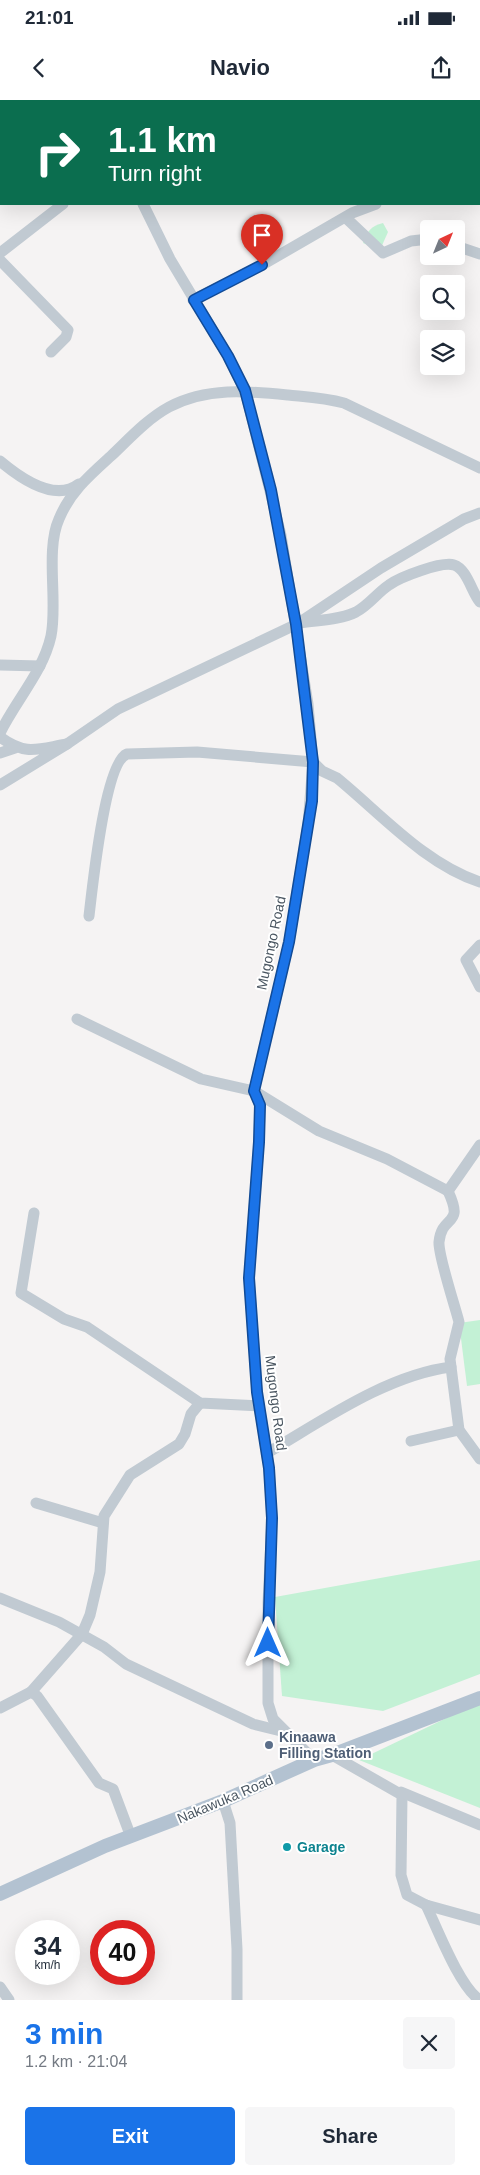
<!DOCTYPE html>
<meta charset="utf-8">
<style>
:root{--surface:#fff;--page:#f6f6f7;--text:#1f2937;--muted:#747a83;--accent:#1a73e8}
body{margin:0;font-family:Helvetica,sans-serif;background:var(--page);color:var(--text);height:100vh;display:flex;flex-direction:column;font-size:19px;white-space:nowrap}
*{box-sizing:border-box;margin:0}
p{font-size:16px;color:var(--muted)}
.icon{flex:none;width:28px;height:28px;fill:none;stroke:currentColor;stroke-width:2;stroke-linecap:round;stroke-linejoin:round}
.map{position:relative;height:1900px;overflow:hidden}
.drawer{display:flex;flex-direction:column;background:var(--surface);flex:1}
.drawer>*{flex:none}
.hud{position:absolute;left:0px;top:0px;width:480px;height:105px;box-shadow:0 5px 20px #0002;background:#0b6e4f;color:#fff;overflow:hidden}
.needle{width:32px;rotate:43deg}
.fabs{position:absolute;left:420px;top:120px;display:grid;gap:10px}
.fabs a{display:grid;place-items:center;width:45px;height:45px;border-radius:5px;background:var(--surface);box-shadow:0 5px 20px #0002;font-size:25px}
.speed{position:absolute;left:15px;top:1820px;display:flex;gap:10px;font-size:25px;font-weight:700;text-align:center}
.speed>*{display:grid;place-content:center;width:65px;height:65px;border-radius:50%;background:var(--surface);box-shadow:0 5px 20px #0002;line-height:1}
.speed small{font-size:12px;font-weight:400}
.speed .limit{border:8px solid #d22;background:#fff;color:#111}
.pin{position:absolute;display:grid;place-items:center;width:42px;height:42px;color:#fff;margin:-51px -21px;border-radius:50% 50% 50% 0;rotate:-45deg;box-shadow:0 0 5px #0007}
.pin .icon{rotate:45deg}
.me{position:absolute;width:55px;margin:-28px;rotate:0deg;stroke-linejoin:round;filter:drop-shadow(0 0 4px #0008)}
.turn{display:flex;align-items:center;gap:18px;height:105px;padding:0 25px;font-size:22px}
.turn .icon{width:65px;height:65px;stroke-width:2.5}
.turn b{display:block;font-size:35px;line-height:42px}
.round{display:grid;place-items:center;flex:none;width:52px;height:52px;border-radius:5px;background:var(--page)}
.summary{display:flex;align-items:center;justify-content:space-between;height:85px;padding:0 25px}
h1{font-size:30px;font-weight:800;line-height:38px;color:var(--accent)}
.primary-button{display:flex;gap:10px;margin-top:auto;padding:10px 25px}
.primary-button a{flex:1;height:58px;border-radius:5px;background:var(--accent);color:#fff;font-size:20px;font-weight:800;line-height:58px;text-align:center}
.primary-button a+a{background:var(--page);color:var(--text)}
.status{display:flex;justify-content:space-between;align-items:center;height:35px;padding:0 25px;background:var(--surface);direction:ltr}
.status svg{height:14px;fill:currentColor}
header{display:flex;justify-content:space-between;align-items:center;height:65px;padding:0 25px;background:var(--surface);font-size:22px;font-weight:800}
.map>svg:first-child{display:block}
.green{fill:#c3f1d5}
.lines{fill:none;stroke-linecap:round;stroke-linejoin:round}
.minor{stroke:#c1cad2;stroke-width:11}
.major{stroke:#b3c2d1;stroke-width:14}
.route-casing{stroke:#114b97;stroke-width:12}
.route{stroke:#1a73e8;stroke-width:9}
.service-dot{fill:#5c6f8a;stroke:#fff;stroke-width:2}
.culture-dot{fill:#0f9aa8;stroke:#fff;stroke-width:2}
.labels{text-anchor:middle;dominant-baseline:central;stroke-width:4;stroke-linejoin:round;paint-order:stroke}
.street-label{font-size:14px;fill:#4a5661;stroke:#fff}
.service-label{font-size:14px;font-weight:bold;fill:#4e5e75;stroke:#fff;text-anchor:start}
.culture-label{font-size:14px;font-weight:bold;fill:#0d838f;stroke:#fff;text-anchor:start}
</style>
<div class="status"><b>21:01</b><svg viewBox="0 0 49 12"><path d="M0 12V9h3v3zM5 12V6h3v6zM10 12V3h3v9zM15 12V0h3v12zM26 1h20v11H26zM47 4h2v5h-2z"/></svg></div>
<header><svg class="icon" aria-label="back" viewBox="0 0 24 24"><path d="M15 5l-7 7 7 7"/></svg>Navio<svg class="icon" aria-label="share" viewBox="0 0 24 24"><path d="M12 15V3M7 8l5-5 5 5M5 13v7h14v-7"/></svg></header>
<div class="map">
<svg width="480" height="1900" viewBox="0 0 480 1900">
<rect width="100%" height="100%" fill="#f5f3f3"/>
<g class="green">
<path d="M 383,123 L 388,132 L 380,150 L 363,143 C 367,131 371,126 383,123 Z"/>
<path d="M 480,1220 L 480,1284 L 467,1286 L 459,1223 Z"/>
<path d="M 480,1460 L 480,1574 L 383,1611 L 282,1596 L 275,1497 Z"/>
<path d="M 480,1602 L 480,1708 L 359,1660 Z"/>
</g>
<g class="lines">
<g class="minor">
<path d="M 100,0 L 101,1"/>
<path d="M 239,0 L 240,1"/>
<path d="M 479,93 L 480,93"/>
<path d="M 143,104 L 170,159 L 228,256 L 245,291 L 281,435 L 308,604 L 313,662 L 308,725 L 289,842 L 254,991 L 260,1005 L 259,1042 L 249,1178 L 257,1292 L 269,1368 L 272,1418 L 268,1503 L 268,1603 L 273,1619 L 314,1660"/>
<path d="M 346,118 L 383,153 L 411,141 L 429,139"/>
<path d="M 456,146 L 480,154"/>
<path d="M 0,153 L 63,104"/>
<path d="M 0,160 L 68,230 L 66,237 L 51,252"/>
<path d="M 193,200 L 262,165 L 352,113 L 376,104"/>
<path d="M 0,361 C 19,377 54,403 79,384"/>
<path d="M 300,523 C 318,520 340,520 356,512 C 369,505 377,493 389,485 C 400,477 442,461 454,465 C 467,469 472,493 480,502"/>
<path d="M 0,565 L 40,566"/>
<path d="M 0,633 C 16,600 43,572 51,536 C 58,502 45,450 59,419 C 70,392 90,375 111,356 C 129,339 147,319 169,307 C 207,287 247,291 288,295 C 307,297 325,298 344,303 L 480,368"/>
<path d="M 0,637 C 26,656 37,649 67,644 L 0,685"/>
<path d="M 67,644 L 118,609 L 297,524 L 381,468 L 464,419 L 480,413"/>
<path d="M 0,653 L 15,648"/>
<path d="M 89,816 C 92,791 105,662 127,654 L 197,652 L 313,662 L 322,671 L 337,678 C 381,714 425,764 480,782"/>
<path d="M 480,845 L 466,860 L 480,887"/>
<path d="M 77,919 L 201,979 L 254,991 L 319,1031 L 387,1059 L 448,1091 L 480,1045"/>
<path d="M 448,1091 C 465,1128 442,1113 439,1142 C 438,1155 455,1206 459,1222 L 450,1259 L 459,1330 L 480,1359"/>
<path d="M 34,1113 L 21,1193 L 64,1219 L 87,1227 L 200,1303 L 259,1306"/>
<path d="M 411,1341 L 459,1330"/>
<path d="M 267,1353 C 322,1321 387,1275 451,1267"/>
<path d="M 36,1403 L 103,1423"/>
<path d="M 0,1498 L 59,1522 L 104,1547 L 126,1564 L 253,1624 L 285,1632"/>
<path d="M 31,1592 L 82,1534 L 90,1515 L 100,1472 L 104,1416 L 130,1375 L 179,1344 L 185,1334 L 191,1314 L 200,1303"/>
<path d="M 0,1608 L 31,1592 L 37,1596 L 99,1683 L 113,1689 L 131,1737"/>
<path d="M 332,1655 L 402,1695 L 401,1775 L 407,1795 L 426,1805 L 480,1820"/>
<path d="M 401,1692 L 480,1725"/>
<path d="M 223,1701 L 230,1723 L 237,1849 L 237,1900"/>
<path d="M 426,1805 C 437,1828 460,1888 480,1900"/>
<path d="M 0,1887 L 9,1900"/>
</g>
<path class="major" d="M 0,1794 L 105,1746 L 223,1701 L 314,1660 L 332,1655 L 480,1598"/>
</g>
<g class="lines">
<g class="route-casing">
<path id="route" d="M 262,165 L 194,200 L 228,256 L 245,290 L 271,390 L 296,524 L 313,662 L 312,701 L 289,842 L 254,991 L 260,1005 L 259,1042 L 249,1178 L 257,1292 L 269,1368 L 272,1418 L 268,1543"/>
</g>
<use href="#route" class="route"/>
</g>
<circle class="service-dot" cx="269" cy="1645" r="5"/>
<circle class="culture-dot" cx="287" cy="1747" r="5"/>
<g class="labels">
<g class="street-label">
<text transform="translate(271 843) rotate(-78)">Mugongo Road</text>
<text transform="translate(276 1303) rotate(83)">Mugongo Road</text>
<text transform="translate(225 1699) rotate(-23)">Nakawuka Road</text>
</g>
<g class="service-label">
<text x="279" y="1637">Kinaawa<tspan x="279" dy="16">Filling Station</tspan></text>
</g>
<g class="culture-label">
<text x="297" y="1747">Garage</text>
</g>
</g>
</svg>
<div class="fabs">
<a><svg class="needle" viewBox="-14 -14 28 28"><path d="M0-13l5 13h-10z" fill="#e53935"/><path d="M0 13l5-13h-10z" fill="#747a83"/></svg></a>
<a><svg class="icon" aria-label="search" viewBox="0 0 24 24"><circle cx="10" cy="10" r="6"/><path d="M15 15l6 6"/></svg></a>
<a><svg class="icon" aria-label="layers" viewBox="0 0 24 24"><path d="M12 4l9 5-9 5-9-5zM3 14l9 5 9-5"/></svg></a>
</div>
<div class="speed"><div>34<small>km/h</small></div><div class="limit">40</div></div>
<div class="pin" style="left:262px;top:165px;background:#d93025"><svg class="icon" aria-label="arrive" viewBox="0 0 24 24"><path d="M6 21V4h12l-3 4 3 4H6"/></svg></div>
<svg class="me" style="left:268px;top:1543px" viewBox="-20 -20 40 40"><path d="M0-17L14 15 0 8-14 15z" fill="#1a73e8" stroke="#fff" stroke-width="4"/></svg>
<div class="hud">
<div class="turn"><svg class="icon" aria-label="right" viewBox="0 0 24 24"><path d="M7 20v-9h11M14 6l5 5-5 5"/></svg><div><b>1.1 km</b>Turn right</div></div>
</div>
</div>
<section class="drawer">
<div class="summary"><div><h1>3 min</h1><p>1.2 km · 21:04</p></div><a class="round"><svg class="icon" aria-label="close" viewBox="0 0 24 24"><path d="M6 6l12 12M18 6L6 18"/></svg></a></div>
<div class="primary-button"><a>Exit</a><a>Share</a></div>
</section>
